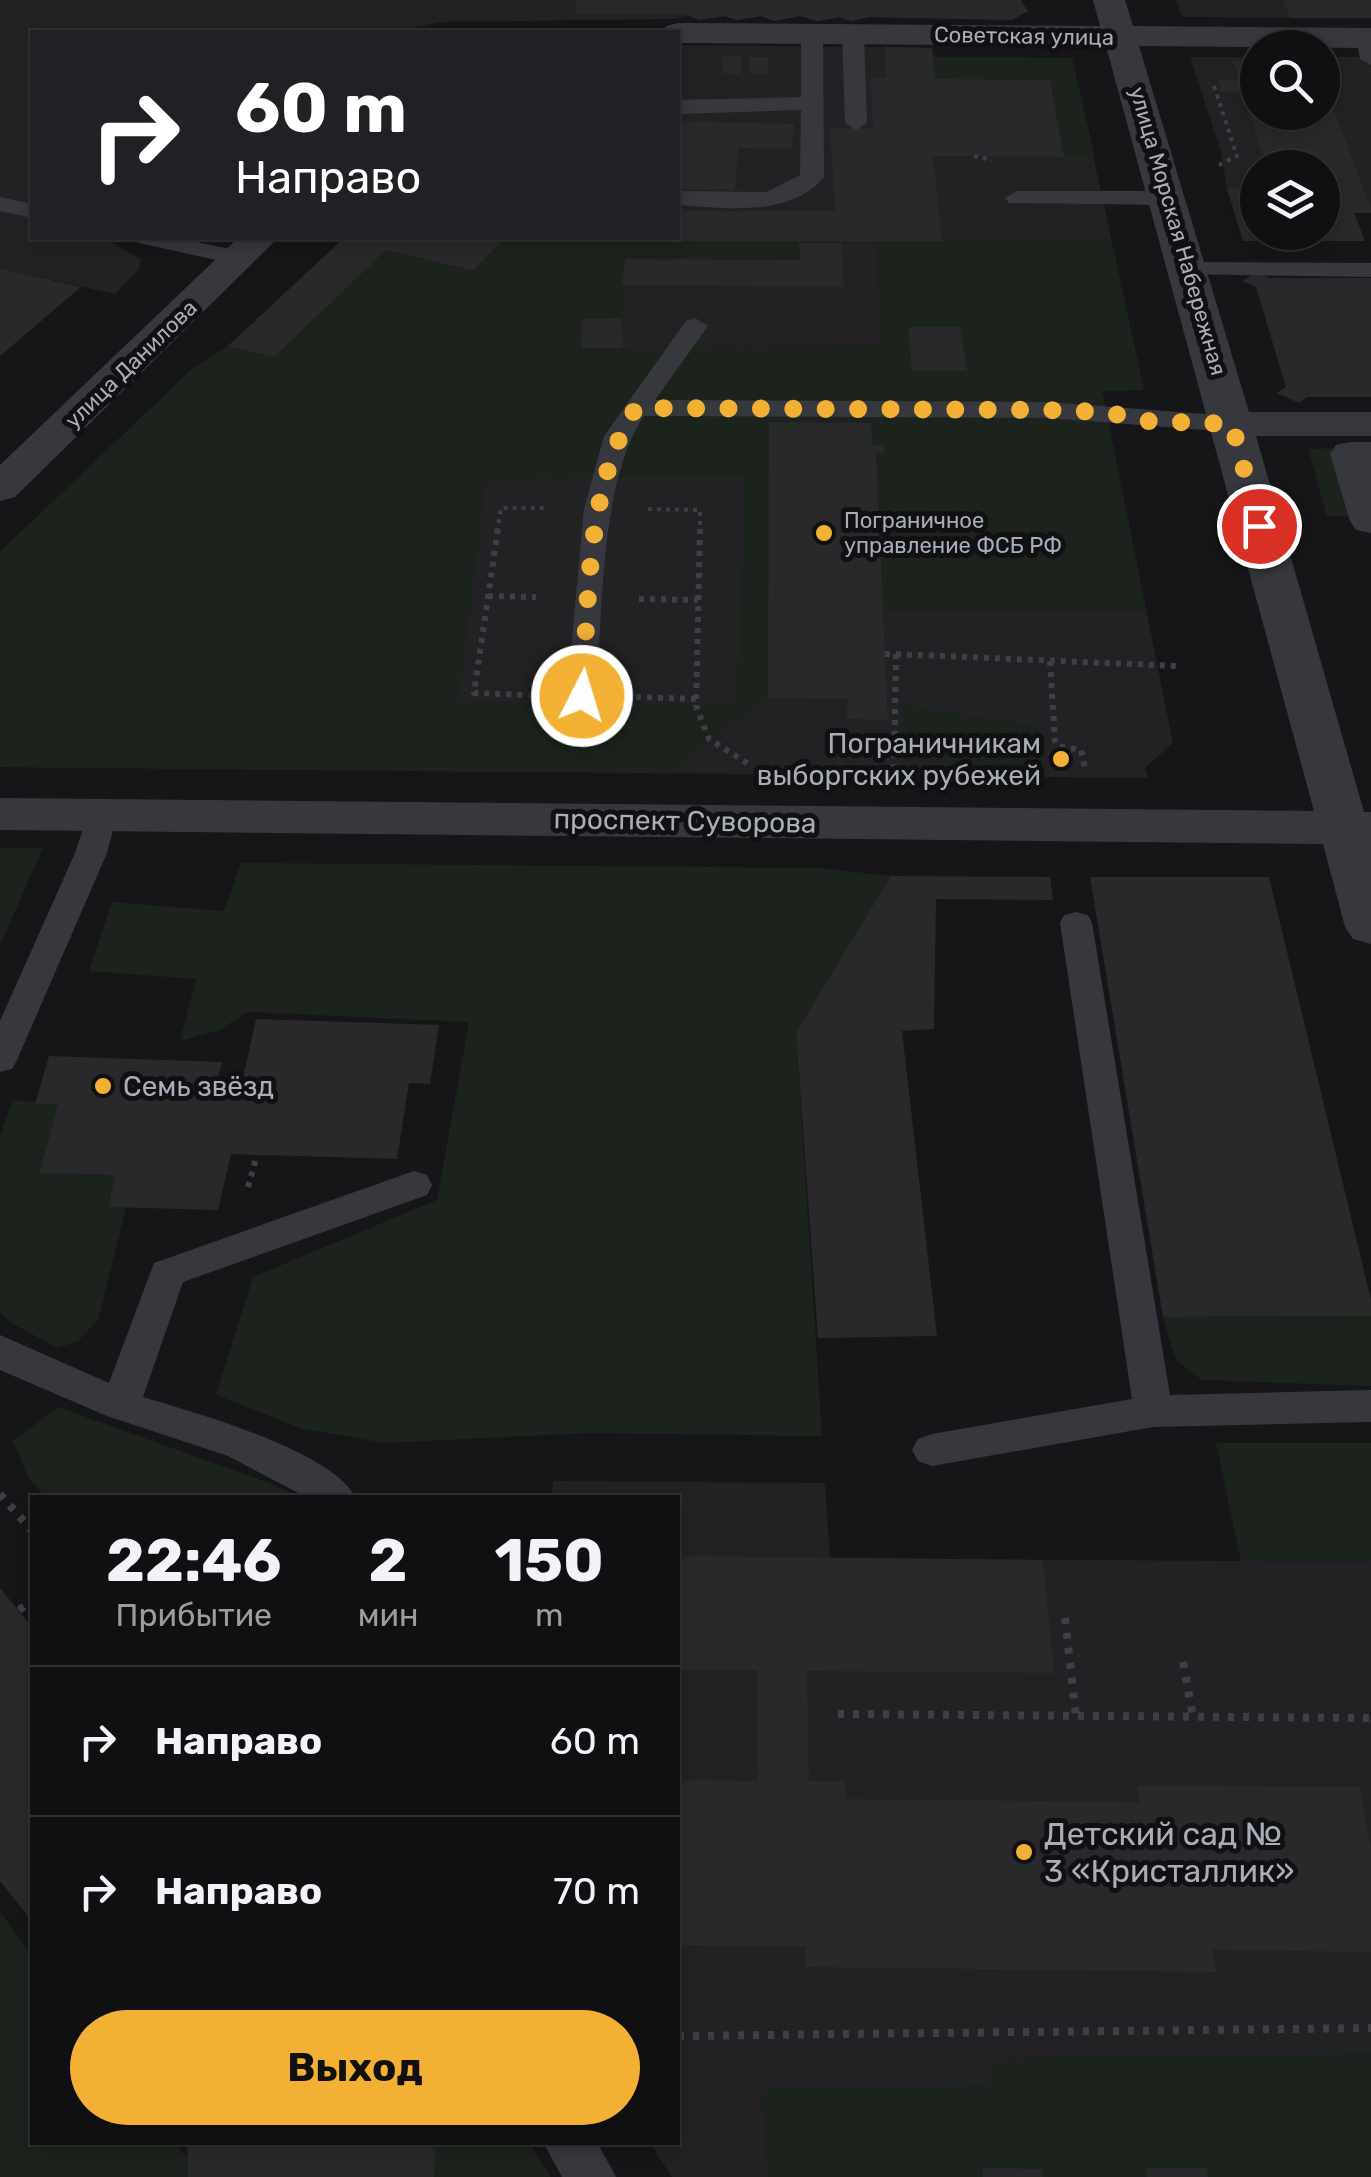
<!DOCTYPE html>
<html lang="ru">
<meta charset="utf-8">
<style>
:root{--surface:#101012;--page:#1e1e20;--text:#f1f3f6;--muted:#9c9d9f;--line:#303032;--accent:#f2b134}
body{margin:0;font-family:Rubik,sans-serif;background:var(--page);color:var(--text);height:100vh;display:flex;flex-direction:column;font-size:38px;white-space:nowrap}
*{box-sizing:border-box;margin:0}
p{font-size:32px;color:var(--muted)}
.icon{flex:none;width:55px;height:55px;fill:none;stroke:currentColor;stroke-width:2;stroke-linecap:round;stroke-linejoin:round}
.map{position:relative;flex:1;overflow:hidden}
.panel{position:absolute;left:30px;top:1495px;width:650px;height:650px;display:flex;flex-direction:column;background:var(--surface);border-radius:0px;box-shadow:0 5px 15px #0003,0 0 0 2px var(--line)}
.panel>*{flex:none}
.hud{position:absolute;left:30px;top:30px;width:650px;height:210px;border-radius:0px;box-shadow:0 5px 15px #0003,0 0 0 2px var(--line);background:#202124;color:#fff;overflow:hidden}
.buttons{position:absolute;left:1240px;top:30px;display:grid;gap:20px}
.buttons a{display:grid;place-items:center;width:100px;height:100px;border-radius:50%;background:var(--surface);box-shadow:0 5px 15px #0003,0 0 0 2px var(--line);font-size:50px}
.pin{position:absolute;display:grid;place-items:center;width:85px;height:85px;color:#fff;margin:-42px;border:5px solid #fff;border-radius:50%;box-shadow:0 2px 10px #0007}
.me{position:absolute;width:110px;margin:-55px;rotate:5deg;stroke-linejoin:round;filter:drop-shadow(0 0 8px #0008)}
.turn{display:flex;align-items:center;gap:35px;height:210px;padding:0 40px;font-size:45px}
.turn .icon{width:130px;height:130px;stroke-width:2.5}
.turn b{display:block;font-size:70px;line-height:85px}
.eta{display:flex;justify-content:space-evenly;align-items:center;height:170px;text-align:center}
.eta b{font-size:60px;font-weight:700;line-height:70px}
.primary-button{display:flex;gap:20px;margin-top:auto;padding:20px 40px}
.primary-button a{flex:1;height:115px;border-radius:60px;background:var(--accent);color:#111;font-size:40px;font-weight:700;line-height:115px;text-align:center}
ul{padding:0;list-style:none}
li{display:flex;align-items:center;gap:30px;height:150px;padding:0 40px;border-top:2px solid var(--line)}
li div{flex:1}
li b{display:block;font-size:38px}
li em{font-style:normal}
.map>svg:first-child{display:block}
.built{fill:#222225}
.green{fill:#1c231d;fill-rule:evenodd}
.building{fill:#29292c}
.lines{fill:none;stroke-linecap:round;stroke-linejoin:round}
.path-far2{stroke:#3d3f44;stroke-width:4;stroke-dasharray:4 5;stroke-linecap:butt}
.path-far1{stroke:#3d3f44;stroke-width:6;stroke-dasharray:5 6;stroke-linecap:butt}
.path{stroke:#3d3f44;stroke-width:8;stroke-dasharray:6 9;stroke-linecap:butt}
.service{fill:#37383d;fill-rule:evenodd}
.pedestrian{fill:#37383d;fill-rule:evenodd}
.minor{fill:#37383d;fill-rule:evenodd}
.route{stroke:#f2b134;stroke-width:18;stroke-dasharray:0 32.4}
.poi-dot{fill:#f2b134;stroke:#111113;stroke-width:4}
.labels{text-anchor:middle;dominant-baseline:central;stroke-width:10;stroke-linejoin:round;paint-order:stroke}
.far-street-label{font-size:22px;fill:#a8adb8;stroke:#111113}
.far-poi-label{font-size:22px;fill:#a8adb8;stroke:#111113;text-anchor:start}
.poi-label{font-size:28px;fill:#a8adb8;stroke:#111113;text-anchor:end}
.street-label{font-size:28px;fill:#a8adb8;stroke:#111113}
.near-poi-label{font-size:32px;fill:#a8adb8;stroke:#111113;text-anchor:start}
</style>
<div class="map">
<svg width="1371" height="2177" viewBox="0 0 1371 2177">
<rect width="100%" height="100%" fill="#161618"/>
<g class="built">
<path d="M 0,0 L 1023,0 L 1021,4 L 1028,11 L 1012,20 L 869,17 L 851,21 L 839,17 L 818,21 L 800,16 L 774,21 L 761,16 L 737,20 L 724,16 L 699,20 L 689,16 L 675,19 L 444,22 L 416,27 L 408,32 L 32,32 L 32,238 L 118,238 L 112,243 L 141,259 L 140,268 L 115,294 L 0,268 Z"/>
<path d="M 1176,0 L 1371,0 L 1371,18 L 1182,17 Z"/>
<path d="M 678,45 L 932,48 L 934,57 L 1072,58 L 1144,390 L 1102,391 L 1173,743 L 1145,768 L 1148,778 L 0,767 L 0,552 L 192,369 L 228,346 L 344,238 L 678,238 Z"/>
<path d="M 1190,57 L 1257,57 L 1258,112 L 1322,112 L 1323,57 L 1371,57 L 1371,213 L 1323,213 L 1322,168 L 1258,168 L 1257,213 L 1227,189 L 1221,152 Z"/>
<path d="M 553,1481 L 825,1483 L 830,1558 L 1371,1562 L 1371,2177 L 672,2177 L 650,2143 L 678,2142 L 678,1498 L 552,1498 Z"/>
</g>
<g class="green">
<path d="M 933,57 L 1072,58 L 1095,157 L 1064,157 L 1050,80 L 935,79 Z"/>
<path d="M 502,241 L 799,241 L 800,260 L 625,259 L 623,347 L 881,346 L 876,251 L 882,241 L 1111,242 L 1144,390 L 1102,391 L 1147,613 L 884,613 L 888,720 L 847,719 L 846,699 L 768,698 L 709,739 L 670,773 L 0,767 L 0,552 L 192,369 L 228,346 L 274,357 L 386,250 L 473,270 ZM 745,476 L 737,706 L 458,702 L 487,478 Z"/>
<path d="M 1344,448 L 1366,517 L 1327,516 L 1308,449 Z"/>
<path d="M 903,705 L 1039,727 L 1046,766 L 902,762 Z"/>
<path d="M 0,848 L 43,848 L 0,945 Z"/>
<path d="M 241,863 L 820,868 L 891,876 L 796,1032 L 822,1436 L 588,1433 L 384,1443 L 300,1428 L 216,1395 L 253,1277 L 437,1200 L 469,1022 L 247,1012 L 220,1030 L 180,1041 L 196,979 L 89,971 L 112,902 L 224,911 Z"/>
<path d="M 13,1100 L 58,1104 L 39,1172 L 115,1175 L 108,1206 L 126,1207 L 98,1320 L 78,1341 L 57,1348 L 10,1322 L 0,1312 L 0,1136 Z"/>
<path d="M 1371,1316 L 1371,1386 L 1202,1380 L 1176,1360 L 1163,1317 Z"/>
<path d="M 58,1407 L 272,1484 L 289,1492 L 281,1498 L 45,1497 L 28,1477 L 13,1441 Z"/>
<path d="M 1216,1443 L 1371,1443 L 1371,1562 L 1241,1561 Z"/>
<path d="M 0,1912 L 32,1955 L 32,2142 L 175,2143 L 191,2163 L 188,2177 L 0,2177 Z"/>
<path d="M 1371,2053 L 1371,2177 L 767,2177 L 761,2090 L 990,2085 L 992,2059 Z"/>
<path d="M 479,2142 L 529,2143 L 551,2177 L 434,2177 L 436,2145 Z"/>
</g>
<g class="building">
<path d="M 576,0 L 1020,0 L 1028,11 L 1012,20 L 869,17 L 851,21 L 839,17 L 818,21 L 800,16 L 774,21 L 761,16 L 737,20 L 724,16 L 699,20 L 687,14 L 575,14 Z"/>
<path d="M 1283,0 L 1371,0 L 1371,18 L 1290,18 Z"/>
<path d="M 885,47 L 932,48 L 935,79 L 1050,80 L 1064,157 L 933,156 L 942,241 L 678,241 L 678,211 L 835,211 L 830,128 L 873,128 L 870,78 L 886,78 Z"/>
<path d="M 722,56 L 741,57 L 741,74 L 722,73 Z"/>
<path d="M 749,57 L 768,57 L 768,74 L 749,73 Z"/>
<path d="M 1233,61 L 1258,61 L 1258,112 L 1322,112 L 1323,81 L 1371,209 L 1371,213 L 1354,213 L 1365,241 L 1243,241 L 1227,189 L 1258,189 L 1258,232 L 1322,232 L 1322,168 L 1267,168 L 1242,91 L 1221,92 L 1218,79 L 1239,80 Z"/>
<path d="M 678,121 L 794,124 L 792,149 L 738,148 L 735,190 L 678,189 Z"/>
<path d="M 344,238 L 486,238 L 502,241 L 473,270 L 386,250 L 274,357 L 228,346 Z"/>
<path d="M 799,243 L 841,243 L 844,287 L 622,285 L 625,259 L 800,260 Z"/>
<path d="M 0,268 L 81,287 L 0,356 Z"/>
<path d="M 1257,272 L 1270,278 L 1371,278 L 1371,397 L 1307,397 L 1299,403 L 1276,393 L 1286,387 L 1256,287 L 1242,281 Z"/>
<path d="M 622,318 L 623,348 L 581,348 L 582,319 Z"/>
<path d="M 908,327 L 960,327 L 967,371 L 912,371 Z"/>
<path d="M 769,422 L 871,423 L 872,445 L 884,445 L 885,453 L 876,453 L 888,720 L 847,719 L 847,699 L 768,698 Z"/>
<path d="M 891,876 L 1050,877 L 1053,900 L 936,899 L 934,1029 L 902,1031 L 937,1336 L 818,1338 L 796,1032 Z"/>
<path d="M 1090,877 L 1269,877 L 1371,1300 L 1371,1316 L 1163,1317 Z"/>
<path d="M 256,1019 L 439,1025 L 430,1084 L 409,1083 L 397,1159 L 231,1154 L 218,1210 L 108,1207 L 115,1175 L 39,1173 L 58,1104 L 35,1104 L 49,1056 L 222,1062 L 218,1078 L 243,1078 Z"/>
<path d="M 678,1556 L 1043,1560 L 1054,1673 L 807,1671 L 809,1781 L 845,1781 L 846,1799 L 1140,1802 L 1137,1785 L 1360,1787 L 1371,1847 L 1371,1952 L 1213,1950 L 1216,1972 L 805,1967 L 805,1946 L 678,1945 L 678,1780 L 758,1781 L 757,1670 L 678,1670 Z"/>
<path d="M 0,1588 L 32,1627 L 32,1921 L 0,1881 Z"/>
<path d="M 187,2142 L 384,2142 L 436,2145 L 434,2177 L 188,2177 Z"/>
<path d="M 983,2168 L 1042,2169 L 1043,2177 L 983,2177 Z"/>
<path d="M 1146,2168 L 1207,2168 L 1208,2177 L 1147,2177 Z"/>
</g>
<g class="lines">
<g class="path-far2">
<path d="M 1214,86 L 1237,156 L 1215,167"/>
<path d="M 974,156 L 992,160"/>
<path d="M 648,509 L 700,510 L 700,532"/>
<path d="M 497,532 L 501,508 L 546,508"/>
</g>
<g class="path-far1">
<path d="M 498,529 L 474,693 L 529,695"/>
<path d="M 700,529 L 696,706 L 709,739 L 750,765"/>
<path d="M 488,596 L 536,597"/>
<path d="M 639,599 L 698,600"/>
<path d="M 885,654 L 896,654 L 894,769"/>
<path d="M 896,654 L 1177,666"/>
<path d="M 1050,661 L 1055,741 L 1058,746 L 1081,750 L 1086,772"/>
<path d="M 636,697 L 697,699"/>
<path d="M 248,1187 L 257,1155"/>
</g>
<g class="path">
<path d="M 0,1494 L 32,1531"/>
<path d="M 19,1610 L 32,1601"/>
<path d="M 1065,1618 L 1076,1716"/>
<path d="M 1183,1662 L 1193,1717"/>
<path d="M 838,1714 L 1371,1718"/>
<path d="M 678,2036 L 1371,2028"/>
</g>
<g class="service">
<path d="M 812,28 L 823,34 L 824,177 C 790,218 724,208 678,205 L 678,191 L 767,192 L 800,175 L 801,110 L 678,114 L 678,100 L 801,97 L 801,34 Z"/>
<path d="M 853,28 L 864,34 L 867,123 L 856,130 L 845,123 L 842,34 Z"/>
<path d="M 1367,32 L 1371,33 L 1371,65 L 1360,59 L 1356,38 Z"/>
<path d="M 1017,191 L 1168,191 L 1180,198 L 1168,205 L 1009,203 L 1005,198 Z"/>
<path d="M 0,197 L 32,204 L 32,218 L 0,211 Z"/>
<path d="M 135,238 L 178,238 L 248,253 L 251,258 L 239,265 L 139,243 Z"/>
<path d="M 1188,262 L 1371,263 L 1371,277 L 1179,274 L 1176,269 Z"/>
<path d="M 695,318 L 708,326 L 655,400 L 1047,402 L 1232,416 L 1245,424 L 1232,432 L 1047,418 L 644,416 C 599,481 602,624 596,704 L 592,711 L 570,711 L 566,704 L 584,509 L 604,436 L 686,321 Z"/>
<path d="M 101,805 L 112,808 L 117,815 L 107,853 L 17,1060 L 12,1069 L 0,1072 L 0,1021 L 75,853 L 90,808 Z"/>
<path d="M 1076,912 L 1088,915 L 1092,923 L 1170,1395 L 1371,1390 L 1371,1422 L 1153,1427 L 932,1466 L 918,1461 L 912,1450 L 918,1439 L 932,1434 L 1132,1399 L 1060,923 L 1064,915 Z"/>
<path d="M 414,1171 L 427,1175 L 432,1185 L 427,1195 L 183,1282 L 143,1397 C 195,1413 332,1450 356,1498 L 308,1498 L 228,1456 L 107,1416 L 0,1370 L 0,1335 L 109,1383 L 154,1263 Z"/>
<path d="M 543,2142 L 597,2142 L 616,2177 L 562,2177 Z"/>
</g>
<path class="pedestrian" d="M 1350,442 L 1371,442 L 1371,533 L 1356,530 L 1350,521 L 1330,454 L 1336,445 Z"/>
<g class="minor">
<path d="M 1093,0 L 1125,0 L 1133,26 L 1371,28 L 1371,48 L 1139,46 L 1249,412 L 1371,412 L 1371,436 L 1256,436 L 1364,812 L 1371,812 L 1371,944 L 1353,939 L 1345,927 L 1323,844 L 0,830 L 0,798 L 1314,811 L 1106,46 L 678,43 L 678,32 L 662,32 L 666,26 L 678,23 L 1100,26 Z"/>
<path d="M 238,238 L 278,238 L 15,497 L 0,501 L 0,465 Z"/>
</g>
</g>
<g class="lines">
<path class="route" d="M 582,696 C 589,605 585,485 636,408 L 1047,410 L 1105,412 L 1148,421 L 1232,424 L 1259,526"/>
</g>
<g class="poi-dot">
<circle cx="824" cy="533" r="10"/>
<circle cx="1061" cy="759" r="10"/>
<circle cx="103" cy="1086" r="10"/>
<circle cx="1024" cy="1852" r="10"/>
</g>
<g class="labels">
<g class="far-street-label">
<text transform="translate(1024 36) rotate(1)">Советская улица</text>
<text transform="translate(1178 231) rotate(74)">улица Морская Набережная</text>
<text transform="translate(131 364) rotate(-44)">улица Данилова</text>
</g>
<g class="far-poi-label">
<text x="844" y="520">Пограничное<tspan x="844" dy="25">управление ФСБ РФ</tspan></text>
</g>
<g class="poi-label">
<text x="1041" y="743">Пограничникам<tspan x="1041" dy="32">выборгских рубежей</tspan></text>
<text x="123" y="1086" text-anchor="start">Семь звёзд</text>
</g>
<g class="street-label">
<text transform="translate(685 821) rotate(1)">проспект Суворова</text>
</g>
<g class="near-poi-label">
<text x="1044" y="1834">Детский сад №<tspan x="1044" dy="37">3 «Кристаллик»</tspan></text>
</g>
</g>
</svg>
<div class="buttons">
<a><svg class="icon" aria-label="search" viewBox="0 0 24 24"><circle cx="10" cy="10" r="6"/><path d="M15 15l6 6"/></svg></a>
<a><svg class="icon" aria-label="layers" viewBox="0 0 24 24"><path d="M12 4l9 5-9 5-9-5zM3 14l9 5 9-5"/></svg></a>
</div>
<div class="pin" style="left:1259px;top:526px;background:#d93025"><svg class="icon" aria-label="arrive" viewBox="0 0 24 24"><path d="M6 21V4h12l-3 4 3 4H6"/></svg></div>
<svg class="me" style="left:582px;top:696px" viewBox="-20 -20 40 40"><circle r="17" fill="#f2b134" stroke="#fff" stroke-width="3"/><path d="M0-11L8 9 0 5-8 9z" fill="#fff"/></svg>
<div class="hud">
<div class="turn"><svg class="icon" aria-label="right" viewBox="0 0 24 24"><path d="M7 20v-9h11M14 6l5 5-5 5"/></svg><div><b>60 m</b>Направо</div></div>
</div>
<section class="panel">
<div class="eta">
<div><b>22:46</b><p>Прибытие</p></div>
<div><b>2</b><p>мин</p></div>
<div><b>150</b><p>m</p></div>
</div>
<ul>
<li><svg class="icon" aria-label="right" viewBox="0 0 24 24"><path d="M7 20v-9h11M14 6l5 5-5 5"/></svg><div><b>Направо</b></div><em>60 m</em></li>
<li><svg class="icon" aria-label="right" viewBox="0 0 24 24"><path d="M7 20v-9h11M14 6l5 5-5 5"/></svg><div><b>Направо</b></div><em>70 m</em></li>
</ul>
<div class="primary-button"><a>Выход</a></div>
</section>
</div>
